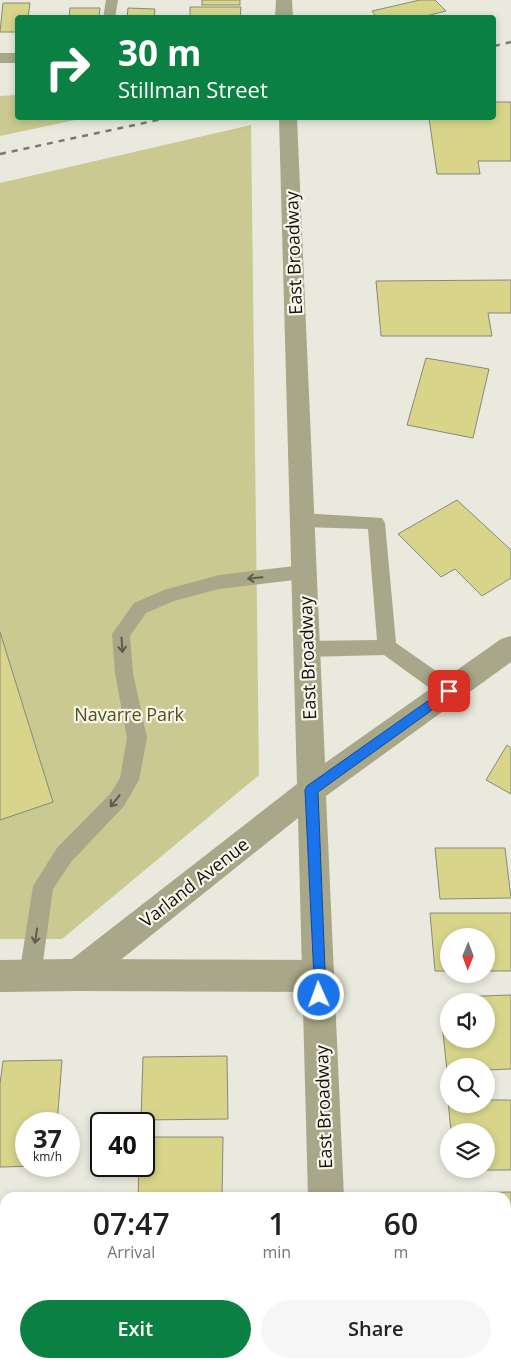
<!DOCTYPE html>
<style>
:root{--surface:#fff;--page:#f6f6f6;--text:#202124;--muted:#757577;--accent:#0b8043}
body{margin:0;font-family:"Open Sans",sans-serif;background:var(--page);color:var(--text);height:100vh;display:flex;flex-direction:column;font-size:19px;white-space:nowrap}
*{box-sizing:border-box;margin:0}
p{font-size:16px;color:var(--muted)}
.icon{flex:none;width:28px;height:28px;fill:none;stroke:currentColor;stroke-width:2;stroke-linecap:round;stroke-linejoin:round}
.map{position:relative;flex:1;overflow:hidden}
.panel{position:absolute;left:0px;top:1192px;width:511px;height:176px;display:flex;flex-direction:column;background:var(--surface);border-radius:15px 15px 0 0;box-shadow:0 2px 8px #0003}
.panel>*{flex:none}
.top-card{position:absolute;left:15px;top:15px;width:481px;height:105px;border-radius:5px;box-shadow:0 2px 8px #0003;background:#0b8043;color:#fff;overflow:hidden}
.needle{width:32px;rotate:181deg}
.tools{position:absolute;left:440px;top:928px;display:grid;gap:10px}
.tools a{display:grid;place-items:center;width:55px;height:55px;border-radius:50%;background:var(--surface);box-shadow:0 2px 8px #0003;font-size:25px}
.speed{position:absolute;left:15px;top:1112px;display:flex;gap:10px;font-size:25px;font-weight:700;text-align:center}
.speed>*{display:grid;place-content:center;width:65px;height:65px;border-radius:50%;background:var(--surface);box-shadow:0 2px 8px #0003;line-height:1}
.speed small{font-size:12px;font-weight:400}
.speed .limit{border:2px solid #111;border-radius:8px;background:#fff;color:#111}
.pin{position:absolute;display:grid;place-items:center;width:42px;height:42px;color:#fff;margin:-21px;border-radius:10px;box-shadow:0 2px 8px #0006}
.me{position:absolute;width:55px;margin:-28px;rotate:358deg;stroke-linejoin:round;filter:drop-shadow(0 0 4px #0008)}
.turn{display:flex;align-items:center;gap:18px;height:105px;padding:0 20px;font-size:22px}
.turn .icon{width:65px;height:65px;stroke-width:2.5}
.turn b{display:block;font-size:35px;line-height:42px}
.eta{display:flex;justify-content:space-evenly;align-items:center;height:85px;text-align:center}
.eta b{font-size:30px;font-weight:600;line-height:35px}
.cta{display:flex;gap:10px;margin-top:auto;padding:10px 20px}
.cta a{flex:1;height:58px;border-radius:30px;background:var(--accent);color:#fff;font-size:20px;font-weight:600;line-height:58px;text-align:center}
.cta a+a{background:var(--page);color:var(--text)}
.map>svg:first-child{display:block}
.green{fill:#cac991}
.building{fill:#d8d58b;stroke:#88887d}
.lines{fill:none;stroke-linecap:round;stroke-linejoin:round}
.service{fill:#a8a789;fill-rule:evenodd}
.minor{fill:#a8a789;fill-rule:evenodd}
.tertiary{fill:#a8a789;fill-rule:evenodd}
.rail{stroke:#797971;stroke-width:2.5;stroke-dasharray:6 6;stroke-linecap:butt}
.oneway{stroke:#5c5c4a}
.route{fill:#1a73e8;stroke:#114b97}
.labels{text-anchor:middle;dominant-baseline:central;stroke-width:4.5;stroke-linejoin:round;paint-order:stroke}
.street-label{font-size:18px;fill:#10100c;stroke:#f6f6ea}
.park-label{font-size:18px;fill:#525019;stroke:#f6f6ea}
</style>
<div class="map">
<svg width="511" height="1368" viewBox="0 0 511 1368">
<rect width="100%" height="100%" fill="#e9e9dd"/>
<g class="green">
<path d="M 17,95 L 18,118 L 74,118 L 75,120 L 0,136 L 0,96 Z"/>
<path d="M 251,125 L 259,775 L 62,939 L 0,939 L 0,183 Z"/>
</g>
<g class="building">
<rect x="202" y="0" width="38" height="5"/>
<path d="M 420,0 L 435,0 L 446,11 L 418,18 L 377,18 L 372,11 Z"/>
<path d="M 3,3 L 30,3 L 28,18 L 18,18 L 18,32 L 0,32 Z"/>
<path d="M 190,7 L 241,7 L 240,18 L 190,18 Z"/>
<path d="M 70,8 L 100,8 L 99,18 L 69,18 Z"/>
<path d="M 128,8 L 155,9 L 154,18 L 127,18 Z"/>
<path d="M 494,102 L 511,102 L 511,161 L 478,161 L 480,174 L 437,174 L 429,118 L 494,118 Z"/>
<path d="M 511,280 L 511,313 L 488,313 L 492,336 L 381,336 L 376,281 Z"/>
<path d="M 426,358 L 489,369 L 473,438 L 407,425 Z"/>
<path d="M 457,500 L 511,550 L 511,578 L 482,596 L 455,569 L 441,577 L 398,534 Z"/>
<path d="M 0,632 L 53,802 L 0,820 Z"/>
<path d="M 507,745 L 511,748 L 511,794 L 486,780 Z"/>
<path d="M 435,848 L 505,848 L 511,898 L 440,899 Z"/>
<path d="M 430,913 L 511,913 L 511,971 L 486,971 L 486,936 L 449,936 L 449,971 L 435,971 Z"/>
<path d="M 511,995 L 511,1069 L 486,1070 L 486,1066 L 449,1066 L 447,1071 L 442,1023 L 449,1022 L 449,1039 L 486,1039 L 486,1001 L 455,1001 L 454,997 Z"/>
<path d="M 227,1056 L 228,1119 L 141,1120 L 143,1057 Z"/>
<path d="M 62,1060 L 57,1124 L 26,1124 L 26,1166 L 40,1166 L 0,1167 L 0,1084 L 3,1061 Z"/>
<path d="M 448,1100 L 449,1104 L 486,1104 L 486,1100 L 511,1100 L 511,1170 L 455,1170 L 486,1169 L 486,1131 L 451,1131 Z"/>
<path d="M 144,1137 L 223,1137 L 222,1198 L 138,1198 L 139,1166 L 144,1166 Z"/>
<path d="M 511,1192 L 511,1270 L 506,1271 L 506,1198 L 454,1198 L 454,1193 Z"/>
<path d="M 506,1296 L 511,1296 L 511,1368 L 470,1368 L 470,1364 L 506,1364 Z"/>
<path d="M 0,1341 L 5,1341 L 5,1364 L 26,1364 L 26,1368 L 0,1368 Z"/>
<path d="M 135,1364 L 233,1364 L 233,1368 L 134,1368 Z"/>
</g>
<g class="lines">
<g class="service">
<path d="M 106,0 L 118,0 L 115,18 L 103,18 Z"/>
<path d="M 302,513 L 382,518 L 385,523 L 396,643 L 456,685 L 458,691 L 456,697 L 449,699 L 442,697 L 384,655 L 306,657 L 300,654 L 297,649 L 300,644 L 306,641 L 377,640 L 368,529 L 302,527 L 296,525 L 293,520 L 296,515 Z"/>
<path d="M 303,565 L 309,567 L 312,572 L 309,577 L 303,579 L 219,589 L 174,601 L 146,613 L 130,636 L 133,673 L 147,738 L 139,780 L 124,806 L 71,862 L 53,889 L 41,976 L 38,984 L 30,987 L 22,984 L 19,976 L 33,886 L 57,848 L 110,794 L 120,778 L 127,738 L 115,673 L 112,634 L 134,603 L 164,590 L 219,575 Z"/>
</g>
<g class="minor">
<rect x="0" y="53" width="18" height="10"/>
<path d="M 77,959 L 319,960 L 330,965 L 335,976 L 330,987 L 319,992 L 77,991 L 66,986 L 61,975 L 66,964 Z"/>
</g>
<g class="tertiary">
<path d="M 276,0 L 292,0 L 293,18 L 275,18 Z"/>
<path d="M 279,118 L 297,118 L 325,763 L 501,639 L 511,636 L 511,662 L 326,796 L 344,1198 L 308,1198 L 298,818 L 88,986 L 77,991 L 0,992 L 0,960 L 72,959 L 297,784 Z"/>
<rect x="313" y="1364" width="38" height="4"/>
</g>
<g class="rail">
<path d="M 494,46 L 511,42"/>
<path d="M 0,154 L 167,118"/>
</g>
</g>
<defs><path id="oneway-shaft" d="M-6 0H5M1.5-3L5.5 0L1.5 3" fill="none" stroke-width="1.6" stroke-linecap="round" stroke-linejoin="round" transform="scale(1.25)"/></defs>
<g class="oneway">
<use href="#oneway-shaft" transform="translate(255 578) rotate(174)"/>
<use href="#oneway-shaft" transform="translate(122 645) rotate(86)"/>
<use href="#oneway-shaft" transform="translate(115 801) rotate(129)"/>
<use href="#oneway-shaft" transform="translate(36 936) rotate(99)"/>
</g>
<path class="route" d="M 449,686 L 454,691 L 453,695 L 318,792 L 326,995 L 324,999 L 319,1001 L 315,999 L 305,790 L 307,786 Z"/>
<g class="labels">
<g class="street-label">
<text transform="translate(293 253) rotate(-92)">East Broadway</text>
<text transform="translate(307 658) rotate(-92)">East Broadway</text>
<text transform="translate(194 882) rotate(-38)">Varland Avenue</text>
<text transform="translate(323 1107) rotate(-92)">East Broadway</text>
</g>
<g class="park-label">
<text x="129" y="714">Navarre Park</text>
</g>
</g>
</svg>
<div class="tools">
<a><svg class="needle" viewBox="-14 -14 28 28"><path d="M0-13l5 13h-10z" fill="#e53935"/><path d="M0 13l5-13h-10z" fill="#757577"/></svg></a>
<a><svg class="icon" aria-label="sound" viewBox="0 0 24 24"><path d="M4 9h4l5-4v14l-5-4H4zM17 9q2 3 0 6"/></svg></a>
<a><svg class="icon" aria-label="search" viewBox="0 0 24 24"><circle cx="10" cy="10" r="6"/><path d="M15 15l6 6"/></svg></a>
<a><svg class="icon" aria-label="layers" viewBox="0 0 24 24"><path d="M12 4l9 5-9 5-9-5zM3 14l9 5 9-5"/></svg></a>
</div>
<div class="speed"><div>37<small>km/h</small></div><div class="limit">40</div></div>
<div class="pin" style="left:449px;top:691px;background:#d93025"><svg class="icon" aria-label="arrive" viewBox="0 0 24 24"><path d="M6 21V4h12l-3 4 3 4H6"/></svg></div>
<svg class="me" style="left:319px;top:995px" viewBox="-20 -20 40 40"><circle r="17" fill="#1a73e8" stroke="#fff" stroke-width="3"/><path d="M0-11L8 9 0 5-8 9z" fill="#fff"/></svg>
<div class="top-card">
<div class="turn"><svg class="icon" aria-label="right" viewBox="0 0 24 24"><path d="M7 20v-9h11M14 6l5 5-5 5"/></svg><div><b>30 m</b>Stillman Street</div></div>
</div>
<section class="panel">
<div class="eta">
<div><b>07:47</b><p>Arrival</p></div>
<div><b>1</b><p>min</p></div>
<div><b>60</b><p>m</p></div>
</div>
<div class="cta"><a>Exit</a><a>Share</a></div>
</section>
</div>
